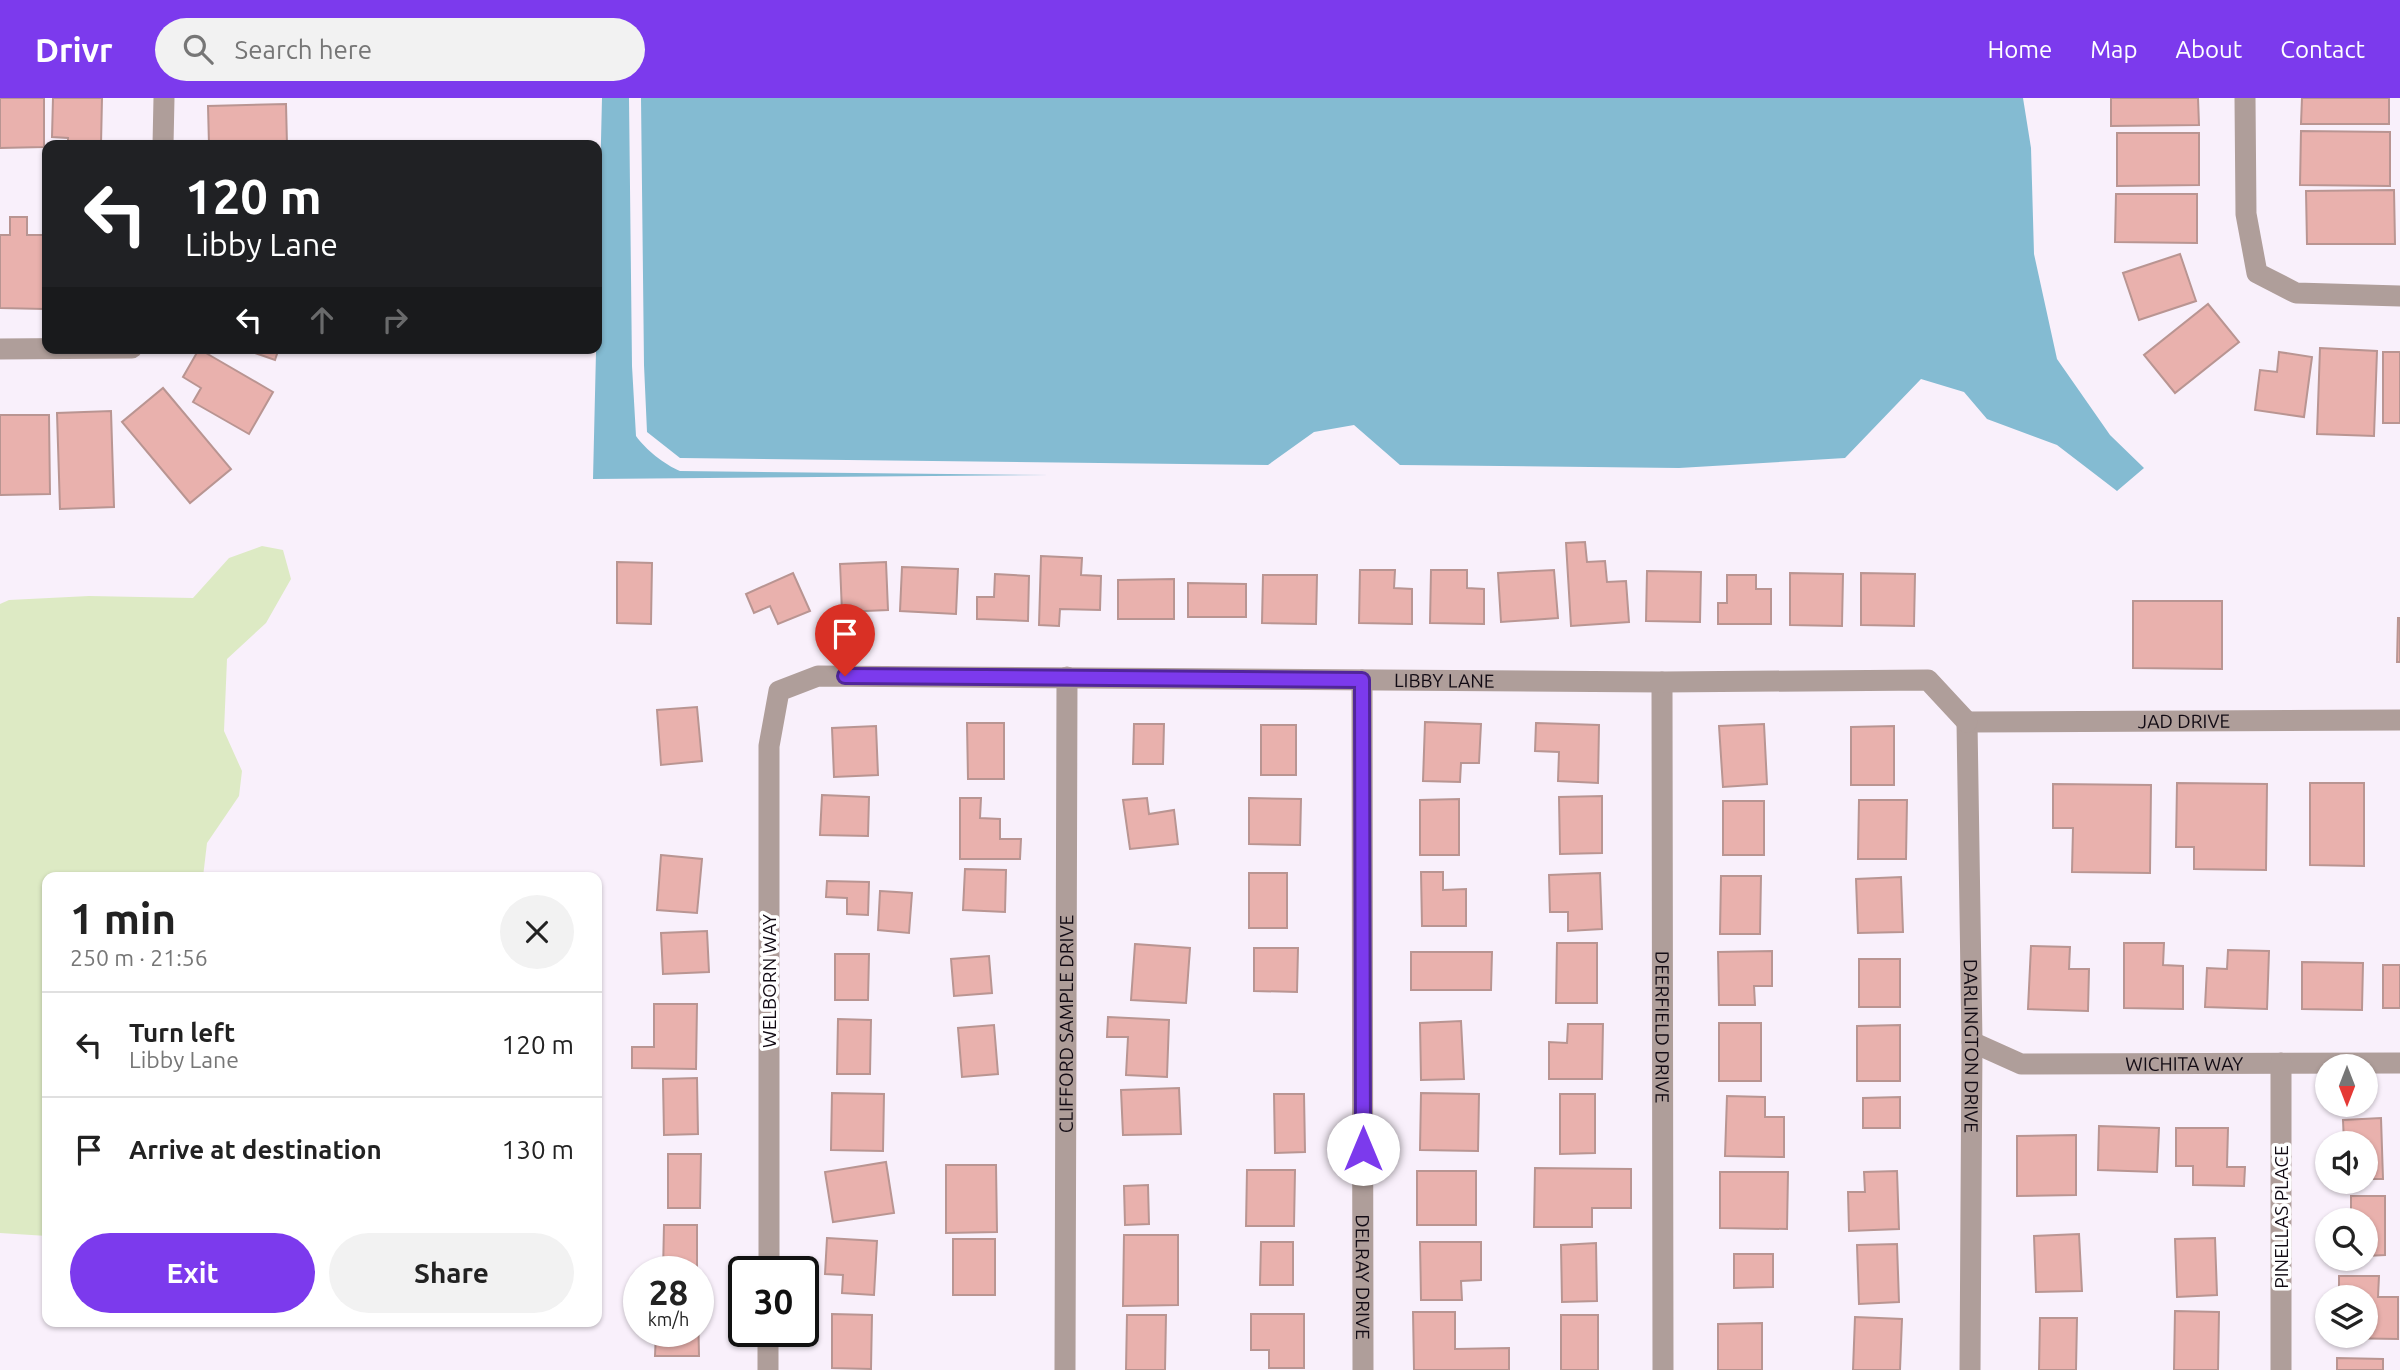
<!DOCTYPE html>
<meta charset="utf-8">
<style>
:root{--surface:#fff;--page:#f2f2f2;--text:#222;--muted:#767676;--line:#e0e0e0;--accent:#7c3aed}
body{margin:0;font-family:Ubuntu,sans-serif;background:var(--page);color:var(--text);height:100vh;display:flex;flex-direction:column;font-size:26px;white-space:nowrap}
*{box-sizing:border-box;margin:0}
p{font-size:23px;color:var(--muted)}
.icon{flex:none;width:38px;height:38px;fill:none;stroke:currentColor;stroke-width:2;stroke-linecap:round;stroke-linejoin:round}
.map{position:relative;flex:1;overflow:hidden}
.sheet{position:absolute;left:42px;top:774px;width:560px;height:455px;display:flex;flex-direction:column;background:var(--surface);border-radius:14px;box-shadow:0 2px 5px #0004}
.sheet>*{flex:none}
.top-card{position:absolute;left:42px;top:42px;width:560px;height:214px;border-radius:14px;box-shadow:0 2px 5px #0004;background:#202124;color:#fff;overflow:hidden}
.needle{width:46px;rotate:180deg}
.buttons{position:absolute;left:2315px;top:956px;display:grid;gap:14px}
.buttons a{display:grid;place-items:center;width:63px;height:63px;border-radius:50%;background:var(--surface);box-shadow:0 2px 5px #0004;font-size:35px}
.speed{position:absolute;left:623px;top:1158px;display:flex;gap:14px;font-size:35px;font-weight:700;text-align:center}
.speed>*{display:grid;place-content:center;width:91px;height:91px;border-radius:50%;background:var(--surface);box-shadow:0 2px 5px #0004;line-height:1}
.speed small{font-size:18px;font-weight:400}
.speed .limit{border:4px solid #111;border-radius:10px;background:#fff;color:#111}
.pin{position:absolute;display:grid;place-items:center;width:60px;height:60px;color:#fff;margin:-72px -30px;border-radius:50% 50% 50% 0;rotate:-45deg;box-shadow:0 0 7px #0007}
.pin .icon{rotate:45deg}
.me{position:absolute;width:77px;margin:-38px;rotate:0deg;stroke-linejoin:round;filter:drop-shadow(0 0 5px #0008)}
.turn{display:flex;align-items:center;gap:24px;height:147px;padding:0 28px;font-size:32px}
.turn .icon{width:91px;height:91px;stroke-width:2.5}
.turn b{display:block;font-size:49px;line-height:60px}
.lanes{display:flex;align-items:center;height:66px;padding:0 28px;background:#0003;justify-content:center;gap:35px;direction:ltr}
.lanes .off{opacity:.35}
.round{display:grid;place-items:center;flex:none;width:74px;height:74px;border-radius:37px;background:var(--page)}
.headline{display:flex;align-items:center;justify-content:space-between;height:119px;padding:0 28px}
h1{font-size:42px;font-weight:700;line-height:52px}
.action{display:flex;gap:14px;margin-top:auto;padding:14px 28px}
.action a{flex:1;height:80px;border-radius:42px;background:var(--accent);color:#fff;font-size:28px;font-weight:700;line-height:80px;text-align:center}
.action a+a{background:var(--page);color:var(--text)}
ul{padding:0;list-style:none}
li{display:flex;align-items:center;gap:21px;height:105px;padding:0 28px;border-top:2px solid var(--line)}
li div{flex:1}
li b{display:block;font-size:26px}
li em{font-style:normal}
header{display:flex;align-items:center;gap:42px;box-sizing:border-box;height:98px;padding:0 35px;background:var(--accent);color:#fff}
header strong{font-size:33px}
nav{display:flex;gap:38px;margin-inline-start:auto;font-size:24px}
.search{width:490px;height:63px;background:var(--page);display:flex;align-items:center;gap:18px;box-sizing:border-box;padding:0 24px;border-radius:38px;color:var(--muted);font-size:26px}
.map>svg:first-child{display:block}
.green{fill:#ddeac4}
.water{fill:#84bbd2}
.building{fill:#e9b1ad;stroke:#b99592;stroke-width:2}
.lines{fill:none;stroke-linecap:round;stroke-linejoin:round}
.minor{stroke:#af9e9a;stroke-width:21}
.route-casing{stroke:#51269a;stroke-width:18}
.route{stroke:#7c3aed;stroke-width:12}
.labels{text-anchor:middle;dominant-baseline:central;stroke-width:7;stroke-linejoin:round;paint-order:stroke}
.street-label{font-size:19px;fill:#120b14;stroke:#fff}
</style>
<header>
<strong>Drivr</strong>
<div class="search"><svg class="icon" aria-label="search" viewBox="0 0 24 24"><circle cx="10" cy="10" r="6"/><path d="M15 15l6 6"/></svg>Search here</div>
<nav><a>Home</a><a>Map</a><a>About</a><a>Contact</a></nav>
</header>
<div class="map">
<svg width="2400" height="1272" viewBox="0 0 2400 1272">
<rect width="100%" height="100%" fill="#f9f0fb"/>
<path class="green" d="M 262,448 L 283,452 L 291,481 L 266,525 L 227,561 L 224,633 L 242,673 L 239,698 L 207,745 L 203,779 L 47,779 L 47,1138 L 0,1135 L 0,506 L 9,502 L 89,498 L 193,500 L 229,460 Z"/>
<g class="water">
<path d="M 602,0 L 629,0 L 632,268 L 636,338 C 645,351 665,367 680,373 L 1050,377 L 593,381 Z"/>
<path d="M 641,0 L 2023,0 L 2031,50 L 2034,156 L 2057,261 L 2110,337 L 2144,370 L 2117,393 L 2057,347 L 1987,321 L 1964,294 L 1921,281 L 1845,360 L 1679,370 L 1400,367 L 1354,327 L 1314,334 L 1268,367 L 680,360 L 647,334 L 644,267 Z"/>
</g>
<g class="building">
<path d="M 0,0 L 44,0 L 44,49 L 0,50 Z"/>
<path d="M 53,0 L 102,0 L 101,47 L 68,47 L 68,40 L 52,39 Z"/>
<path d="M 2111,0 L 2198,0 L 2199,27 L 2111,28 Z"/>
<path d="M 2302,0 L 2389,0 L 2389,26 L 2301,26 Z"/>
<path d="M 286,6 L 287,47 L 209,47 L 208,8 Z"/>
<path d="M 2301,33 L 2390,34 L 2390,88 L 2300,87 Z"/>
<path d="M 2117,35 L 2199,35 L 2199,87 L 2117,88 Z"/>
<path d="M 2394,92 L 2395,146 L 2307,146 L 2306,93 Z"/>
<path d="M 2116,96 L 2197,96 L 2197,145 L 2115,144 Z"/>
<path d="M 10,119 L 27,119 L 27,137 L 44,137 L 44,211 L 0,210 L 0,137 L 10,137 Z"/>
<path d="M 2180,156 L 2196,203 L 2139,222 L 2123,175 Z"/>
<path d="M 2208,206 L 2239,244 L 2175,295 L 2144,257 Z"/>
<path d="M 241,250 L 279,250 L 275,262 Z"/>
<path d="M 2320,250 L 2377,253 L 2374,338 L 2317,336 Z"/>
<path d="M 199,251 L 273,294 L 249,336 L 193,304 L 201,290 L 183,279 Z"/>
<path d="M 2279,254 L 2312,259 L 2304,319 L 2255,312 L 2260,272 L 2277,274 Z"/>
<rect x="2383" y="254" width="17" height="71"/>
<path d="M 163,290 L 231,371 L 190,405 L 122,324 Z"/>
<path d="M 111,313 L 114,409 L 60,411 L 57,315 Z"/>
<path d="M 0,317 L 49,317 L 50,396 L 0,397 Z"/>
<path d="M 1585,444 L 1587,464 L 1605,463 L 1607,484 L 1626,483 L 1629,524 L 1571,528 L 1566,445 Z"/>
<path d="M 1041,458 L 1082,460 L 1081,477 L 1101,478 L 1100,512 L 1060,511 L 1059,528 L 1039,527 Z"/>
<path d="M 617,464 L 652,465 L 651,526 L 617,525 Z"/>
<path d="M 886,464 L 888,512 L 842,514 L 840,466 Z"/>
<path d="M 902,469 L 958,471 L 956,516 L 900,513 Z"/>
<path d="M 1360,472 L 1395,472 L 1394,490 L 1412,491 L 1412,526 L 1359,525 Z"/>
<path d="M 1431,472 L 1467,472 L 1467,490 L 1484,491 L 1484,526 L 1430,525 Z"/>
<path d="M 1554,472 L 1558,520 L 1501,524 L 1498,475 Z"/>
<path d="M 1647,473 L 1701,474 L 1700,524 L 1646,523 Z"/>
<path d="M 793,475 L 810,513 L 778,526 L 770,508 L 754,515 L 746,496 Z"/>
<path d="M 1790,475 L 1843,476 L 1842,528 L 1790,527 Z"/>
<path d="M 1861,475 L 1915,476 L 1914,528 L 1861,527 Z"/>
<path d="M 995,476 L 1029,478 L 1028,523 L 977,521 L 977,499 L 994,499 Z"/>
<path d="M 1263,477 L 1317,477 L 1316,526 L 1262,525 Z"/>
<path d="M 1727,477 L 1756,477 L 1756,491 L 1771,491 L 1771,526 L 1718,526 L 1718,505 L 1727,505 Z"/>
<path d="M 1174,481 L 1174,521 L 1118,521 L 1118,482 Z"/>
<path d="M 1188,485 L 1246,486 L 1246,519 L 1188,519 Z"/>
<path d="M 2133,503 L 2222,503 L 2222,571 L 2133,570 Z"/>
<path d="M 2398,520 L 2400,520 L 2400,564 L 2397,564 Z"/>
<path d="M 697,609 L 702,663 L 661,667 L 657,612 Z"/>
<path d="M 1425,624 L 1481,626 L 1479,665 L 1461,665 L 1460,684 L 1423,683 Z"/>
<path d="M 967,625 L 1004,625 L 1004,681 L 968,681 Z"/>
<path d="M 1536,625 L 1599,627 L 1598,685 L 1558,683 L 1559,654 L 1535,653 Z"/>
<path d="M 1134,626 L 1164,626 L 1163,666 L 1133,666 Z"/>
<path d="M 1764,626 L 1767,686 L 1723,689 L 1719,628 Z"/>
<rect x="1261" y="627" width="35" height="50"/>
<path d="M 876,628 L 878,677 L 834,679 L 832,630 Z"/>
<path d="M 1894,628 L 1894,687 L 1851,687 L 1851,629 Z"/>
<path d="M 2177,685 L 2267,686 L 2266,772 L 2194,771 L 2194,749 L 2176,749 Z"/>
<path d="M 2310,685 L 2364,685 L 2364,768 L 2310,767 Z"/>
<path d="M 2053,686 L 2151,687 L 2150,775 L 2072,774 L 2073,730 L 2053,730 Z"/>
<path d="M 822,697 L 869,699 L 868,738 L 820,737 Z"/>
<path d="M 1602,698 L 1602,755 L 1560,756 L 1559,699 Z"/>
<path d="M 960,700 L 981,700 L 980,720 L 1000,721 L 1000,741 L 1021,741 L 1020,761 L 960,761 Z"/>
<path d="M 1147,700 L 1149,716 L 1174,712 L 1178,746 L 1130,751 L 1123,702 Z"/>
<path d="M 1249,700 L 1301,701 L 1300,747 L 1249,746 Z"/>
<path d="M 1459,701 L 1459,757 L 1420,757 L 1420,702 Z"/>
<path d="M 1859,702 L 1907,702 L 1906,761 L 1858,761 Z"/>
<rect x="1723" y="703" width="41" height="54"/>
<path d="M 661,757 L 702,761 L 697,815 L 657,812 Z"/>
<path d="M 965,771 L 1006,772 L 1005,814 L 963,812 Z"/>
<path d="M 1421,774 L 1443,774 L 1443,792 L 1466,791 L 1466,828 L 1422,828 Z"/>
<rect x="1249" y="775" width="38" height="55"/>
<path d="M 1600,775 L 1602,831 L 1568,833 L 1568,814 L 1550,814 L 1549,777 Z"/>
<path d="M 1721,778 L 1761,778 L 1760,836 L 1720,836 Z"/>
<path d="M 1901,779 L 1903,834 L 1858,835 L 1856,781 Z"/>
<path d="M 827,783 L 869,784 L 868,817 L 847,816 L 847,800 L 826,799 Z"/>
<path d="M 880,793 L 912,795 L 909,835 L 878,832 Z"/>
<path d="M 707,833 L 709,874 L 663,876 L 661,835 Z"/>
<path d="M 1557,845 L 1597,845 L 1597,905 L 1556,905 Z"/>
<path d="M 2124,845 L 2164,845 L 2163,867 L 2183,868 L 2183,911 L 2124,910 Z"/>
<path d="M 1135,846 L 1190,850 L 1186,905 L 1131,902 Z"/>
<path d="M 2031,848 L 2070,849 L 2069,871 L 2089,871 L 2088,913 L 2028,911 Z"/>
<path d="M 1254,850 L 1298,850 L 1297,894 L 1254,893 Z"/>
<path d="M 2228,852 L 2269,853 L 2267,911 L 2205,909 L 2207,870 L 2227,871 Z"/>
<path d="M 1772,853 L 1772,888 L 1754,888 L 1755,907 L 1719,907 L 1718,854 Z"/>
<path d="M 1411,854 L 1492,854 L 1491,892 L 1411,892 Z"/>
<path d="M 835,856 L 869,856 L 868,902 L 835,902 Z"/>
<path d="M 989,858 L 992,895 L 954,898 L 951,861 Z"/>
<rect x="1859" y="861" width="41" height="48"/>
<path d="M 2302,864 L 2363,865 L 2362,912 L 2302,911 Z"/>
<rect x="2383" y="867" width="17" height="43"/>
<path d="M 654,906 L 697,906 L 696,971 L 632,970 L 632,949 L 654,949 Z"/>
<path d="M 1108,919 L 1169,922 L 1167,979 L 1126,977 L 1128,939 L 1107,939 Z"/>
<path d="M 838,921 L 871,922 L 870,976 L 837,976 Z"/>
<path d="M 1461,923 L 1464,981 L 1421,982 L 1420,925 Z"/>
<rect x="1719" y="925" width="42" height="58"/>
<path d="M 1568,926 L 1603,926 L 1602,981 L 1549,981 L 1549,944 L 1567,945 Z"/>
<path d="M 994,927 L 998,976 L 962,979 L 958,930 Z"/>
<path d="M 1900,927 L 1900,983 L 1857,983 L 1857,928 Z"/>
<path d="M 697,980 L 698,1036 L 664,1037 L 663,981 Z"/>
<path d="M 1179,990 L 1181,1036 L 1123,1037 L 1121,992 Z"/>
<path d="M 832,995 L 884,996 L 883,1053 L 831,1052 Z"/>
<path d="M 1421,995 L 1479,996 L 1478,1053 L 1420,1052 Z"/>
<path d="M 1274,996 L 1304,996 L 1305,1054 L 1275,1055 Z"/>
<path d="M 1560,996 L 1595,996 L 1595,1055 L 1560,1056 Z"/>
<path d="M 1727,998 L 1765,999 L 1765,1019 L 1784,1019 L 1784,1059 L 1725,1058 Z"/>
<path d="M 1900,999 L 1900,1030 L 1863,1030 L 1863,1000 Z"/>
<path d="M 2381,1020 L 2383,1081 L 2366,1081 L 2366,1045 L 2344,1045 L 2343,1022 Z"/>
<path d="M 2099,1028 L 2159,1030 L 2157,1074 L 2098,1072 Z"/>
<path d="M 2176,1030 L 2228,1030 L 2227,1069 L 2245,1069 L 2244,1088 L 2193,1087 L 2193,1068 L 2176,1068 Z"/>
<path d="M 2076,1037 L 2076,1097 L 2017,1098 L 2017,1038 Z"/>
<path d="M 668,1056 L 701,1056 L 700,1110 L 668,1110 Z"/>
<path d="M 886,1064 L 894,1115 L 833,1124 L 825,1074 Z"/>
<path d="M 946,1067 L 996,1067 L 997,1134 L 946,1135 Z"/>
<path d="M 1535,1070 L 1631,1071 L 1631,1110 L 1592,1110 L 1592,1129 L 1534,1129 Z"/>
<path d="M 1247,1072 L 1295,1072 L 1294,1128 L 1246,1128 Z"/>
<rect x="1417" y="1073" width="59" height="54"/>
<path d="M 1897,1073 L 1899,1131 L 1849,1133 L 1848,1094 L 1865,1094 L 1864,1074 Z"/>
<path d="M 1720,1074 L 1788,1074 L 1787,1131 L 1720,1130 Z"/>
<path d="M 1148,1087 L 1149,1126 L 1125,1127 L 1124,1088 Z"/>
<path d="M 2351,1098 L 2385,1098 L 2385,1157 L 2366,1158 L 2366,1122 L 2351,1122 Z"/>
<path d="M 664,1127 L 697,1127 L 697,1174 L 663,1174 Z"/>
<path d="M 2079,1136 L 2082,1193 L 2036,1194 L 2034,1138 Z"/>
<path d="M 1124,1137 L 1178,1137 L 1178,1207 L 1123,1208 Z"/>
<path d="M 827,1140 L 877,1143 L 874,1197 L 842,1195 L 843,1177 L 825,1176 Z"/>
<path d="M 2215,1140 L 2217,1197 L 2177,1199 L 2175,1141 Z"/>
<rect x="953" y="1141" width="42" height="56"/>
<path d="M 1261,1144 L 1293,1144 L 1293,1187 L 1260,1187 Z"/>
<path d="M 1420,1144 L 1481,1144 L 1481,1182 L 1461,1183 L 1462,1202 L 1421,1202 Z"/>
<path d="M 1596,1145 L 1597,1203 L 1562,1204 L 1561,1147 Z"/>
<path d="M 1897,1146 L 1899,1204 L 1859,1206 L 1857,1147 Z"/>
<path d="M 1734,1156 L 1773,1156 L 1773,1189 L 1734,1190 Z"/>
<path d="M 2339,1178 L 2379,1178 L 2378,1199 L 2398,1199 L 2398,1241 L 2338,1240 L 2338,1237 L 2366,1237 L 2366,1199 L 2339,1199 Z"/>
<path d="M 698,1208 L 699,1258 L 655,1258 L 656,1234 L 698,1234 Z"/>
<path d="M 2175,1213 L 2219,1214 L 2218,1272 L 2174,1272 Z"/>
<path d="M 1413,1214 L 1455,1214 L 1455,1251 L 1509,1250 L 1509,1272 L 1414,1272 Z"/>
<path d="M 832,1216 L 872,1217 L 871,1271 L 832,1270 Z"/>
<path d="M 1251,1216 L 1304,1216 L 1304,1270 L 1269,1270 L 1269,1252 L 1251,1252 Z"/>
<path d="M 1127,1217 L 1166,1217 L 1165,1272 L 1126,1272 Z"/>
<rect x="1561" y="1217" width="37" height="55"/>
<path d="M 1855,1219 L 1902,1221 L 1900,1272 L 1853,1272 Z"/>
<path d="M 2040,1220 L 2077,1220 L 2076,1272 L 2039,1272 Z"/>
<path d="M 1762,1225 L 1762,1272 L 1718,1272 L 1718,1226 Z"/>
<path d="M 2337,1260 L 2383,1261 L 2383,1272 L 2337,1272 Z"/>
</g>
<g class="lines">
<g class="minor">
<path d="M 2245,0 L 2246,116 L 2257,175 L 2296,195 L 2400,198"/>
<path d="M 163,47 L 164,0"/>
<path d="M 0,251 L 132,250"/>
<path id="s1" d="M 1362,582 L 1363,1272"/>
<path id="s2" d="M 1662,584 L 1663,1272"/>
<path id="s3" d="M 1967,624 L 1972,944 L 1970,1272"/>
<path id="s4" d="M 1967,624 L 2400,622"/>
<path id="s5" d="M 1972,944 L 2021,966 L 2400,965"/>
<path id="s6" d="M 769,1174 L 769,648 L 779,593 L 818,578 L 1662,584 L 1928,582 L 1967,624"/>
<path d="M 768,1272 L 768,1234"/>
<path id="s7" d="M 1065,1272 L 1067,579"/>
<path d="M 2281,1272 L 2281,965"/>
</g>
</g>
<g class="lines">
<g class="route-casing">
<path id="route" d="M 845,578 L 1362,582 L 1363,1051"/>
</g>
<use href="#route" class="route"/>
</g>
<g class="labels">
<g class="street-label">
<text stroke="none"><textPath href="#s6" startOffset="1250">LIBBY LANE</textPath></text>
<text stroke="none"><textPath href="#s4" startOffset="217">JAD DRIVE</textPath></text>
<text transform="translate(769 883) rotate(-90)">WELBORN WAY</text>
<text stroke="none"><textPath href="#s7" startOffset="346">CLIFFORD SAMPLE DRIVE</textPath></text>
<text stroke="none"><textPath href="#s2" startOffset="345">DEERFIELD DRIVE</textPath></text>
<text stroke="none"><textPath href="#s3" startOffset="324">DARLINGTON DRIVE</textPath></text>
<text stroke="none"><textPath href="#s5" startOffset="217">WICHITA WAY</textPath></text>
<text transform="translate(2281 1119) rotate(-90)">PINELLAS PLACE</text>
<text stroke="none"><textPath href="#s1" startOffset="597">DELRAY DRIVE</textPath></text>
</g>
</g>
</svg>
<div class="buttons">
<a><svg class="needle" viewBox="-14 -14 28 28"><path d="M0-13l5 13h-10z" fill="#e53935"/><path d="M0 13l5-13h-10z" fill="#767676"/></svg></a>
<a><svg class="icon" aria-label="sound" viewBox="0 0 24 24"><path d="M4 9h4l5-4v14l-5-4H4zM17 9q2 3 0 6"/></svg></a>
<a><svg class="icon" aria-label="search" viewBox="0 0 24 24"><circle cx="10" cy="10" r="6"/><path d="M15 15l6 6"/></svg></a>
<a><svg class="icon" aria-label="layers" viewBox="0 0 24 24"><path d="M12 4l9 5-9 5-9-5zM3 14l9 5 9-5"/></svg></a>
</div>
<div class="speed"><div>28<small>km/h</small></div><div class="limit">30</div></div>
<div class="pin" style="left:845px;top:578px;background:#d93025"><svg class="icon" aria-label="arrive" viewBox="0 0 24 24"><path d="M6 21V4h12l-3 4 3 4H6"/></svg></div>
<svg class="me" style="left:1363px;top:1051px" viewBox="-20 -20 40 40"><circle r="19" fill="#fff"/><path d="M0-13L10 11 0 6-10 11z" fill="#7c3aed"/></svg>
<div class="top-card">
<div class="turn"><svg class="icon" aria-label="left" viewBox="0 0 24 24"><path d="M17 20v-9H6M10 6l-5 5 5 5"/></svg><div><b>120 m</b>Libby Lane</div></div>
<div class="lanes"><svg class="icon" aria-label="left" viewBox="0 0 24 24"><path d="M17 20v-9H6M10 6l-5 5 5 5"/></svg><svg class="icon off" aria-label="ahead" viewBox="0 0 24 24"><path d="M12 20V5M6 11l6-6 6 6"/></svg><svg class="icon off" aria-label="right" viewBox="0 0 24 24"><path d="M7 20v-9h11M14 6l5 5-5 5"/></svg></div>
</div>
<section class="sheet">
<div class="headline"><div><h1>1 min</h1><p>250 m · 21:56</p></div><a class="round"><svg class="icon" aria-label="close" viewBox="0 0 24 24"><path d="M6 6l12 12M18 6L6 18"/></svg></a></div>
<ul>
<li><svg class="icon" aria-label="left" viewBox="0 0 24 24"><path d="M17 20v-9H6M10 6l-5 5 5 5"/></svg><div><b>Turn left</b><p>Libby Lane</p></div><em>120 m</em></li>
<li><svg class="icon" aria-label="arrive" viewBox="0 0 24 24"><path d="M6 21V4h12l-3 4 3 4H6"/></svg><div><b>Arrive at destination</b></div><em>130 m</em></li>
</ul>
<div class="action"><a>Exit</a><a>Share</a></div>
</section>
</div>
